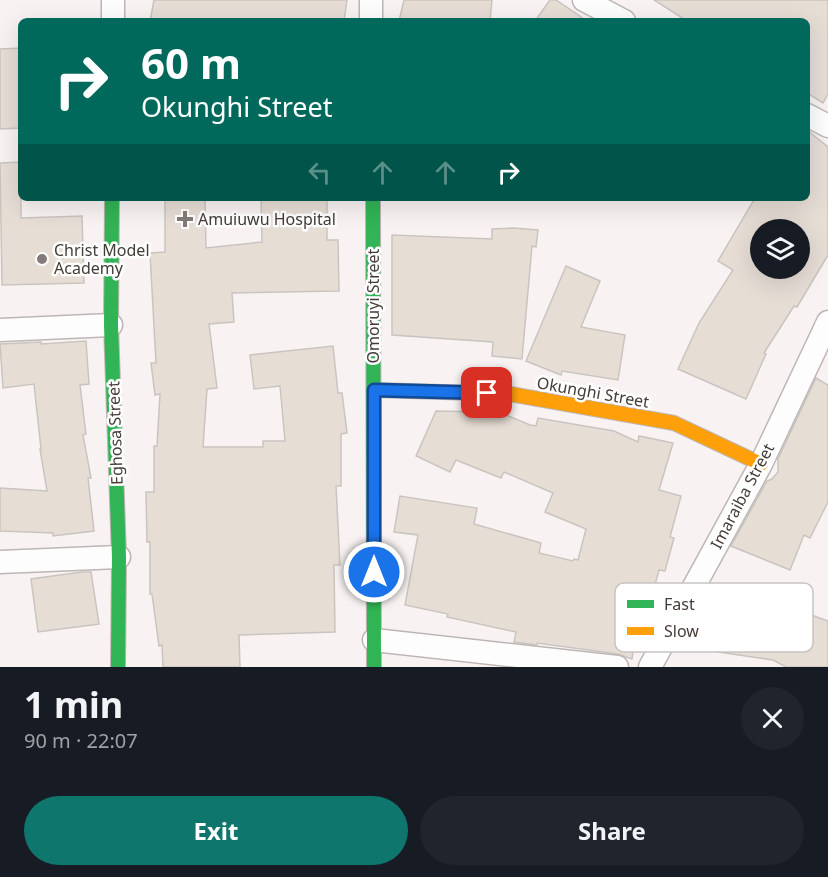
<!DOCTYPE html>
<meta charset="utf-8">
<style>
:root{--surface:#171b24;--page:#20242c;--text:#f1f3f6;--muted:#9ea1a6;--accent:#0f766e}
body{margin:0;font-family:"Noto Sans",sans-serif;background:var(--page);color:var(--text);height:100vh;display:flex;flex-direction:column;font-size:22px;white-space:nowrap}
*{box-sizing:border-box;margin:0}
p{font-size:20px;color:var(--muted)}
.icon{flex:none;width:33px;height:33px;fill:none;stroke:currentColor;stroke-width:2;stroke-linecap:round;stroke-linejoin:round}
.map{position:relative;height:667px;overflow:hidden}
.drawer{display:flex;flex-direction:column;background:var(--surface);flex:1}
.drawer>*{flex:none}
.banner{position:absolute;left:18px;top:18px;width:792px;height:183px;border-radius:9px;box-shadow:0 6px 24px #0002;background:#00695c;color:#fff;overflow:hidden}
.controls{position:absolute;left:750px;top:219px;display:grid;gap:12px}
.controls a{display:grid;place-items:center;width:60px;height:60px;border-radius:50%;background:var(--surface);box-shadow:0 6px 24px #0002;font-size:30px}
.pin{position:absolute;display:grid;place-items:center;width:51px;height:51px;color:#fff;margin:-26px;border-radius:12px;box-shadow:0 3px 9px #0006}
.me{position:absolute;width:66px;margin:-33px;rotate:0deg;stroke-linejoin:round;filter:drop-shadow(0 0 4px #0008)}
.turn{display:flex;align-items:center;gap:21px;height:126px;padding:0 24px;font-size:27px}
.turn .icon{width:78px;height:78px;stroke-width:2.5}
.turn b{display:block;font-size:42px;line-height:51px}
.lanes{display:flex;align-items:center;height:57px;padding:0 24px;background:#0003;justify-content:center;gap:30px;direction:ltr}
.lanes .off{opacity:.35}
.round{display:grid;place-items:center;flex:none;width:63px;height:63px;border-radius:32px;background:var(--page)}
.headline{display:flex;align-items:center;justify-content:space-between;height:102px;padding:0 24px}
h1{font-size:36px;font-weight:700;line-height:45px}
.primary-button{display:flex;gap:12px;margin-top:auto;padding:12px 24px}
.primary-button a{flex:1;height:69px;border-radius:36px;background:var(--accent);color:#fff;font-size:24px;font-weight:700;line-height:69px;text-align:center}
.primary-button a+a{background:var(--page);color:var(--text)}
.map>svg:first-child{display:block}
.building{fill:#e6ddd5;stroke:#cac4c0;stroke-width:1.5;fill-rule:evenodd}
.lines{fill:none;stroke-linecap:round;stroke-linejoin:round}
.street-casing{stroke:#bdb6b4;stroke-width:25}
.fast-casing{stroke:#bdb6b4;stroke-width:16}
.slow-casing{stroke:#bdb6b4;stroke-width:16}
.street{stroke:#fefdfd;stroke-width:22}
.fast{stroke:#30b455;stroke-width:14}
.slow{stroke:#ff9f0a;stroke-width:14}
.route-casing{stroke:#114b97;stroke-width:15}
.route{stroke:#1a73e8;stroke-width:10}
.poi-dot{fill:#837b78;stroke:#fff;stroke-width:2}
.labels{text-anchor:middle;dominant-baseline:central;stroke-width:5;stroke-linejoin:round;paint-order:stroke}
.poi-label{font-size:16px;fill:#443b36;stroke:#fff;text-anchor:start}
.street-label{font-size:16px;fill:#443b36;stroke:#fff}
.key{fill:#fff;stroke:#c7c4c3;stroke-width:1.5}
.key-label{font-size:16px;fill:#443b36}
</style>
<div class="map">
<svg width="828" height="667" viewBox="0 0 828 667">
<rect width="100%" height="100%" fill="#f8f3f2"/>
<g class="building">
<path d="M 154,0 L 347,0 L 344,21 L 150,21 Z"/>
<path d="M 404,0 L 492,0 L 490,21 L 399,21 Z"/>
<path d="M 550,0 L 556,0 L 587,21 L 535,21 Z"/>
<path d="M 654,0 L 828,0 L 828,94 L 823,103 L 807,93 L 807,21 L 687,21 Z"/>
<path d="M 21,48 L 21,128 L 0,129 L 0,49 Z"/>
<path d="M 807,130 L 828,147 L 828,255 L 797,307 L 794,306 L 764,353 L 766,354 L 746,399 L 678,369 L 699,323 L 733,270 L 718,261 L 755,198 L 807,198 ZM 760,230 L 800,230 L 800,268 L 760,268 Z"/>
<path d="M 21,162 L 21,218 L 82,216 L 84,283 L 2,285 L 0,163 Z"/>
<path d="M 165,198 L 205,198 L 206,248 L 262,242 L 261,200 L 327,198 L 327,240 L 338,240 L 339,291 L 232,293 L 234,322 L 209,324 L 217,388 L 207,389 L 203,447 L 263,447 L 263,441 L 285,441 L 280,386 L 254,389 L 250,355 L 333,346 L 338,393 L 342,393 L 347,433 L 341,434 L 341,486 L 336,486 L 340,565 L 334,565 L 335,632 L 239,635 L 240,667 L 163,667 L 162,645 L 159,646 L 152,594 L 150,594 L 150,542 L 147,542 L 146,492 L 154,492 L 154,446 L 157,446 L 160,394 L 155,395 L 151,363 L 156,363 L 150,253 L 165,252 Z"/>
<path d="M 513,228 L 538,230 L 536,247 L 532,246 L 522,359 L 492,356 L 493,342 L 392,335 L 392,235 L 492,239 L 492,229 Z"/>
<path d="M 566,266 L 600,281 L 581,327 L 625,335 L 618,380 L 562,371 L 561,375 L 526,361 Z"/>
<path d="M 86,341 L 89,384 L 80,385 L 86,434 L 83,435 L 91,478 L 88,478 L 94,531 L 53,536 L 53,533 L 0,531 L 0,488 L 47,491 L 40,449 L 41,449 L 34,384 L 3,388 L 0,344 L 41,342 L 41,344 Z"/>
<path d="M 816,378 L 828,385 L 828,502 L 810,538 L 804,535 L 790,570 L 731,546 L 767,481 L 772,479 L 778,472 L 778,459 Z"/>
<path d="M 436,411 L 484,412 L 489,414 L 490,412 L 499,412 L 530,425 L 536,426 L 538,418 L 614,431 L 638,442 L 639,436 L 673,443 L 659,490 L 681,496 L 670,537 L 674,538 L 665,571 L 659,570 L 646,617 L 638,615 L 632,659 L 618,654 L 537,643 L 537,645 L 514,642 L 516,632 L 447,617 L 448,614 L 405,605 L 418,535 L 394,532 L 400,496 L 477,508 L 474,524 L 541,543 L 539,553 L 573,561 L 574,559 L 578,560 L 586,529 L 545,512 L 553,493 L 504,472 L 501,478 L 456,460 L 450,472 L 416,456 Z"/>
<path d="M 82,572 L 91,572 L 99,624 L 38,632 L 31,579 Z"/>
<path d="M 703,598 L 806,613 L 828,621 L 828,667 L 786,667 L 773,660 L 692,648 L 699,606 Z"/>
</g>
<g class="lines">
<g class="street-casing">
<g id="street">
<path d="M 371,0 L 371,21"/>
<path d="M 584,0 L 624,21"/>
<path d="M 113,21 L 113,0"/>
<path d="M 807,115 L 828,126"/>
<path d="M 0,330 L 111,325"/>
<path d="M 0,562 L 119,557"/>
<path d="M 374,640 L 617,667"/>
<path d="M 650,667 L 761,464 L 828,322"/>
</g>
</g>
<g class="fast-casing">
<g id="fast">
<path d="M 112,198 L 111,325 L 119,557 L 118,667"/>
<path d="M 373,198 L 374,667"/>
</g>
</g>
<g class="slow-casing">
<path id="slow" d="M 374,390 L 510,394 L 674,423 L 761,464"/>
</g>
<use href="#street" class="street"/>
<use href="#fast" class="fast"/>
<use href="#slow" class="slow"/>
</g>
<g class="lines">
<g class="route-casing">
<path id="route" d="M 374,572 L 374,390 L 487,393"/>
</g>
<use href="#route" class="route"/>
</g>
<g class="poi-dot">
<path d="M182 210h6v6h6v6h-6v6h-6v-6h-6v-6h6z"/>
<circle cx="42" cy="259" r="6"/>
</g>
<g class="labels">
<g class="poi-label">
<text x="198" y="219">Amuiuwu Hospital</text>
<text x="54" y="250">Christ Model<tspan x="54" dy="18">Academy</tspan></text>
</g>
<g class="street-label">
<text transform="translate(373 306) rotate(-90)">Omoruyi Street</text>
<text transform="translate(593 392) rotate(10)">Okunghi Street</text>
<text transform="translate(115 433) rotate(-92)">Eghosa Street</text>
<text transform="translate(742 496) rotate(-62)">Imaraiba Street</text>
</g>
</g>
<rect x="615" y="583" width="198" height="69" rx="9" class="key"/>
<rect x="627" y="600" width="27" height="8" fill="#30b455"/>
<rect x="627" y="627" width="27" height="8" fill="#ff9f0a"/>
<g class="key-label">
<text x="664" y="610">Fast</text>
<text x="664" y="637">Slow</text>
</g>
</svg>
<div class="controls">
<a><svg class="icon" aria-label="layers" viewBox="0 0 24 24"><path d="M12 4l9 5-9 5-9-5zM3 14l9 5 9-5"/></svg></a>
</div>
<div class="pin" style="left:487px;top:393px;background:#d93025"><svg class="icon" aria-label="arrive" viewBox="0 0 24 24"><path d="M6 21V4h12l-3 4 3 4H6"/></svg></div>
<svg class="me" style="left:374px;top:572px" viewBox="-20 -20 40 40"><circle r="17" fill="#1a73e8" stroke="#fff" stroke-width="3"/><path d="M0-11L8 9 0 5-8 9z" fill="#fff"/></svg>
<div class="banner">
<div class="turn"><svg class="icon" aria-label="right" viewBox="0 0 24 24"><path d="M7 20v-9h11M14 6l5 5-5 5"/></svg><div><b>60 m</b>Okunghi Street</div></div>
<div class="lanes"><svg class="icon off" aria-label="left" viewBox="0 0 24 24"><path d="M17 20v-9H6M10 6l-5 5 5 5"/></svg><svg class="icon off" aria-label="ahead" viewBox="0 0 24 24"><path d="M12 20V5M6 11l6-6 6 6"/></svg><svg class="icon off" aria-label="ahead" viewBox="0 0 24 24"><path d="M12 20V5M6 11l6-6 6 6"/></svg><svg class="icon" aria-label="right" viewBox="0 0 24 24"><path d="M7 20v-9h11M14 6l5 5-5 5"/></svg></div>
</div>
</div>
<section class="drawer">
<div class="headline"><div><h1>1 min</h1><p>90 m · 22:07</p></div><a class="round"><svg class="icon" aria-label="close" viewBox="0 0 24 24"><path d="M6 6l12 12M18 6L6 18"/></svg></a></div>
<div class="primary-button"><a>Exit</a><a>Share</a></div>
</section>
